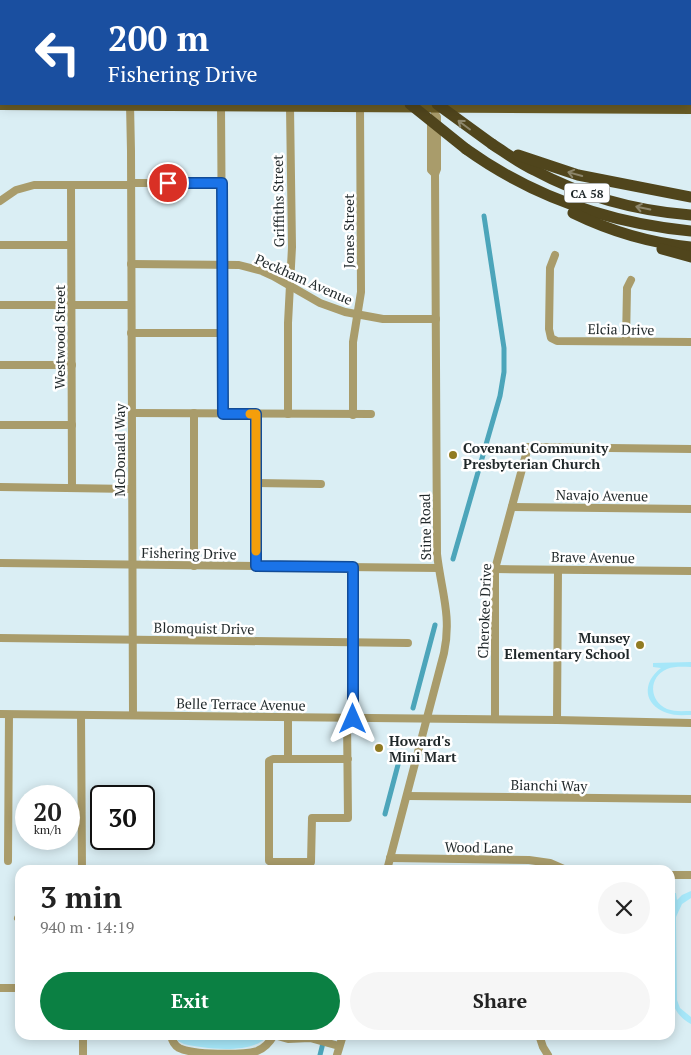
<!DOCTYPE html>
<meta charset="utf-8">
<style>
:root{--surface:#fff;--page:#f6f6f6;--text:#222;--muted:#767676;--accent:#0b8043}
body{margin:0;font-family:"PT Serif",serif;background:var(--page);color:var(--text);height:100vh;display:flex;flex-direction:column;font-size:19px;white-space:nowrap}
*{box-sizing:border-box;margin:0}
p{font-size:16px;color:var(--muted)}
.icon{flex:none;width:28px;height:28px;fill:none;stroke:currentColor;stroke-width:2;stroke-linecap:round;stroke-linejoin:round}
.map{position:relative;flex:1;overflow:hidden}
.drawer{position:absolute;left:15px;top:865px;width:660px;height:175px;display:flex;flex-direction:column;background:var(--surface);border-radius:15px;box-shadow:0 2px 12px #0003}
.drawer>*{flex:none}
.banner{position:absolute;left:0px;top:0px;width:691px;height:105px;box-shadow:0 2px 12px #0003;background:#1a4fa0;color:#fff;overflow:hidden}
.speed{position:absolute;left:15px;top:785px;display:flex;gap:10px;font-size:25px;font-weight:700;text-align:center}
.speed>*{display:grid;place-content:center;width:65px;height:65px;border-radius:50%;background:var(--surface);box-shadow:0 2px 12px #0003;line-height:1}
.speed small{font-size:12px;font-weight:400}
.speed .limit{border:2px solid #111;border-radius:8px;background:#fff;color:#111}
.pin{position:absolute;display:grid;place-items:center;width:42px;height:42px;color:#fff;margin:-21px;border:2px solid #fff;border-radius:50%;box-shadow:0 1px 5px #0007}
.me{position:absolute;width:55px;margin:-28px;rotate:0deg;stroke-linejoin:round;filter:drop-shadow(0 0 4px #0008)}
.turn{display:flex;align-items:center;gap:18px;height:105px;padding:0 25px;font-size:22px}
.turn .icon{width:65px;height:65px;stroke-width:2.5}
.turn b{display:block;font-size:35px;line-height:42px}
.round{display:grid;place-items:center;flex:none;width:52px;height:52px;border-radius:26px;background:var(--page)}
.summary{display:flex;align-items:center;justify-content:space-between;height:85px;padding:0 25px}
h1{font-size:30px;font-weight:700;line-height:38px}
.primary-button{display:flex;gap:10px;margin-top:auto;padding:10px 25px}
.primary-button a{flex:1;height:58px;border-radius:30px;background:var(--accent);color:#fff;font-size:20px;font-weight:700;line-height:58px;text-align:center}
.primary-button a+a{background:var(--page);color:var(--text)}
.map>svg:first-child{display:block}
.green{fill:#a6e7f9}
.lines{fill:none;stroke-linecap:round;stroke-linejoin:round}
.canal{stroke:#4ca5ba;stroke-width:5}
.minor{stroke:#a99c6b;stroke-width:8}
.major{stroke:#695b24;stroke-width:10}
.highway{stroke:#50451c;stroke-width:11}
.highway-bridge{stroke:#50451c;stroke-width:11}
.oneway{stroke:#8d866b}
.route-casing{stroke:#114b97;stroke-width:12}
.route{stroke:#1a73e8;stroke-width:9}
.slow{stroke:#f59e0b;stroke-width:9}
.poi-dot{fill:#917b22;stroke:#fff;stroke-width:2}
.labels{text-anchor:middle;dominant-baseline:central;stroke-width:5;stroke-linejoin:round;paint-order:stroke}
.shield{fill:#fff;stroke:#626869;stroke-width:1}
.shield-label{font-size:12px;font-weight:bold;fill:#1f2729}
.street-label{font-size:14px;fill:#1f2729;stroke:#fff}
.poi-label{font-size:14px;font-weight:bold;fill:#1f2729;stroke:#fff;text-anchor:start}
</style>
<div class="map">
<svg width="691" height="1055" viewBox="0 0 691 1055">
<rect width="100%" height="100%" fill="#daeef4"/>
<g class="green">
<path d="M 691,662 L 691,667 C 683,667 675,666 667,669 C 648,677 649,701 667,709 C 675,712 683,711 691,711 L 691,715 C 683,715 675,716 667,713 C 643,705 642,682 661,668 L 653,667 L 653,663 Z"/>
<path d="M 691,891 L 691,898 L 682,904 L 676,917 L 677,1000 L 680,1008 L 691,1017 L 691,1024 C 678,1017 673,1007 670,994 L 670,893 L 676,893 L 677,900 L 682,895 Z"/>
<path d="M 176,1035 L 268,1035 C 255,1055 205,1049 184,1044 L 178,1041 Z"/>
</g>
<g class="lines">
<g class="canal">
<path d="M 456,0 L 456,1"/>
<path d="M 453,559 L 500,396 L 504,372 L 504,348 L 484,216"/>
<path d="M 413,708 L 435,625"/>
<path d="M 385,814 L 399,761"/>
<path d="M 320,1055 L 325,1035"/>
</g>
<g class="minor">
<path d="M 109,0 L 109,1"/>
<path d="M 170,0 L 170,1"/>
<path d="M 231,0 L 231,1"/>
<path d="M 293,0 L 294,1"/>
<path d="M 414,0 L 415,1"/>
<path d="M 176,1 L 191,0"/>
<path d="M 568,1 L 568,0"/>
<path d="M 130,104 L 131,151 L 133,715"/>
<path d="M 221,106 L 223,414"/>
<path d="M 431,119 L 431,170 L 435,174"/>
<path d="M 131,183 L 223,183"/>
<path d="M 71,185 L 72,488"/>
<path d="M 0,201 L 16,190 L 34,185 L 131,185"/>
<path d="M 0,245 L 71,245"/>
<path d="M 555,255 L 550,268 L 549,329 L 551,338 L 557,341 L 691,342"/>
<path d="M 131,264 L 239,265 L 262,271 L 273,276 L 320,303 L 345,312 L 383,319 L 436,319"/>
<path d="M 0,305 L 131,305"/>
<path d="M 131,333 L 223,333"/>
<path d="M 626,341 L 627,288 L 631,280"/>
<path d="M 0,365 L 72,365"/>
<path d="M 132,413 L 371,414"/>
<path d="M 194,413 L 194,566"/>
<path d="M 256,414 L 256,566"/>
<path d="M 288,414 L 288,323 L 292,247 L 290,107"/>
<path d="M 353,415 L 353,342 L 361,292 L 360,107"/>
<path d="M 0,425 L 72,425"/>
<path d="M 256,483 L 321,484"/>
<path d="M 0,487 L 132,489"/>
<path d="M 512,507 L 691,509"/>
<path d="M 0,563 L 438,568"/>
<path d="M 353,567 L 353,719"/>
<path d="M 495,569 L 691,571"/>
<path d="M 0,638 L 408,643"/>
<path d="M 0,714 L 557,720 L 691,723"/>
<path d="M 81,715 L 82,870"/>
<path d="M 288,717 L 288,759"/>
<path d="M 347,719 L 348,818 L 312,818 L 311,862 L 271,862 L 269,861 L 269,761 L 273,759 L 348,759"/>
<path d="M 495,719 L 495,569 L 528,447 L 691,449"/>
<path d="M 557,720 L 558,570"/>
<path d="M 407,796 L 691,799"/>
<path d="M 390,858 L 529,860 L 550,863 L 566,870"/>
<path d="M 8,861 L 9,715"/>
<path d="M 387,870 L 444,653 C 452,616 441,590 437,554 L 435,174 L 437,169 L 437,117 L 435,114 L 435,104"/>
<path d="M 670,875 L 691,875"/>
<path d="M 18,918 L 20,919"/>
<path d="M 0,988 L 20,988"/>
<path d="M 83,1035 L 83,1055"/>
<path d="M 171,1035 C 172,1041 174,1045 179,1048 C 193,1055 242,1055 257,1051 C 265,1048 270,1042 274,1035"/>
<path d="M 274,1035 L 288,1039 L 310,1038 L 339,1046"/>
<path d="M 539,1035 L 543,1047 L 548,1055"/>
<path d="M 337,1055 L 343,1035"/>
</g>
<g class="major">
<path d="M 0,94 L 1,94"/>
<path d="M 690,98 L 691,98"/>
<path d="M 0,105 L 691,109"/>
</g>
<g class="highway">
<path d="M 323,0 L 324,1"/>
<path d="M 343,0 L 344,1"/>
<path d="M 492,144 C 506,153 519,163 534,170 C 582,196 637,211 691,215"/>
<path d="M 466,149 C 533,197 609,223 691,231"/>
<path d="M 518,155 L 578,175 L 691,197"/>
<path d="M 573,213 C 610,231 650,243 691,247"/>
<path d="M 662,249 L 691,257"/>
</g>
<g class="highway-bridge">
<path d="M 410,104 L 466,149"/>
<path d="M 437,104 L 492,144"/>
</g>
</g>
<defs><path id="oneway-shaft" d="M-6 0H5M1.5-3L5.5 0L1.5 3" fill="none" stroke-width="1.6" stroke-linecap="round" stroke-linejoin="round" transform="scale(1.25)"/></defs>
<g class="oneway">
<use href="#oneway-shaft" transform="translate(464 125) rotate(-143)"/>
<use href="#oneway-shaft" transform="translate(575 174) rotate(-165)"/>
<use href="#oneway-shaft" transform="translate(643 208) rotate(-168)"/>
</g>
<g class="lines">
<g class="route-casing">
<path id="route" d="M 168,183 L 222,183 L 223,414 L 256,414 L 256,566 L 353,567 L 353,719"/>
</g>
<use href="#route" class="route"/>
<path class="slow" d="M 250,414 L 256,414 L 256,551"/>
</g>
<g class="poi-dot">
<circle cx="453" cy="455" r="5"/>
<circle cx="640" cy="645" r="5"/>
<circle cx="379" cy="748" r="5"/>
</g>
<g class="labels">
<rect class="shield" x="564.5" y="183.5" width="45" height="19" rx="4"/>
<g class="shield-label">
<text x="587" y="193">CA 58</text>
</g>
<g class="street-label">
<text transform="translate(278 201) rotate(-91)">Griffiths Street</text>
<text transform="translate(348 231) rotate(-90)">Jones Street</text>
<text transform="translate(304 279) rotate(24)">Peckham Avenue</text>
<text transform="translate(621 329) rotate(1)">Elcia Drive</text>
<text transform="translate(59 337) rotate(-90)">Westwood Street</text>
<text transform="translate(119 450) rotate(-90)">McDonald Way</text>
<text transform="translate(602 495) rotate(1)">Navajo Avenue</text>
<text transform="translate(425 527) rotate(-91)">Stine Road</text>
<text transform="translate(189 553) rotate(1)">Fishering Drive</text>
<text transform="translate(593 557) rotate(1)">Brave Avenue</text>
<text transform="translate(484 611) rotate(-88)">Cherokee Drive</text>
<text transform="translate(204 628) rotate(1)">Blomquist Drive</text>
<text transform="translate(241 704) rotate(1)">Belle Terrace Avenue</text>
<text transform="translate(549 785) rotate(1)">Bianchi Way</text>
<text transform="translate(479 847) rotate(1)">Wood Lane</text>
</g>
<g class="poi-label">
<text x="463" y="447">Covenant Community<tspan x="463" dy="16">Presbyterian Church</tspan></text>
<text x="630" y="637" text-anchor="end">Munsey<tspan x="630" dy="16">Elementary School</tspan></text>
<text x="389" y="740">Howard's<tspan x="389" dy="16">Mini Mart</tspan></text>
</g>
</g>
</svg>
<div class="speed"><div>20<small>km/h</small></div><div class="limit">30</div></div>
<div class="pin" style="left:168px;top:183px;background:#d93025"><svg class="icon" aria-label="arrive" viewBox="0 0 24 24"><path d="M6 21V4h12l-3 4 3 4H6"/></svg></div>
<svg class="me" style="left:353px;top:719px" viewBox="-20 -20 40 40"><path d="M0-17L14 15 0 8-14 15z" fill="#1a73e8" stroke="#fff" stroke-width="4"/></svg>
<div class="banner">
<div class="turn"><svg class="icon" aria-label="left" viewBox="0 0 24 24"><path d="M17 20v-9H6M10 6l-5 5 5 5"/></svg><div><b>200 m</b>Fishering Drive</div></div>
</div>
<section class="drawer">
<div class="summary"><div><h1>3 min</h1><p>940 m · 14:19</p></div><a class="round"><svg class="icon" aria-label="close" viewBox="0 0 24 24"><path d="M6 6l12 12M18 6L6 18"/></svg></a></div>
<div class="primary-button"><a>Exit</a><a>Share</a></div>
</section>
</div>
